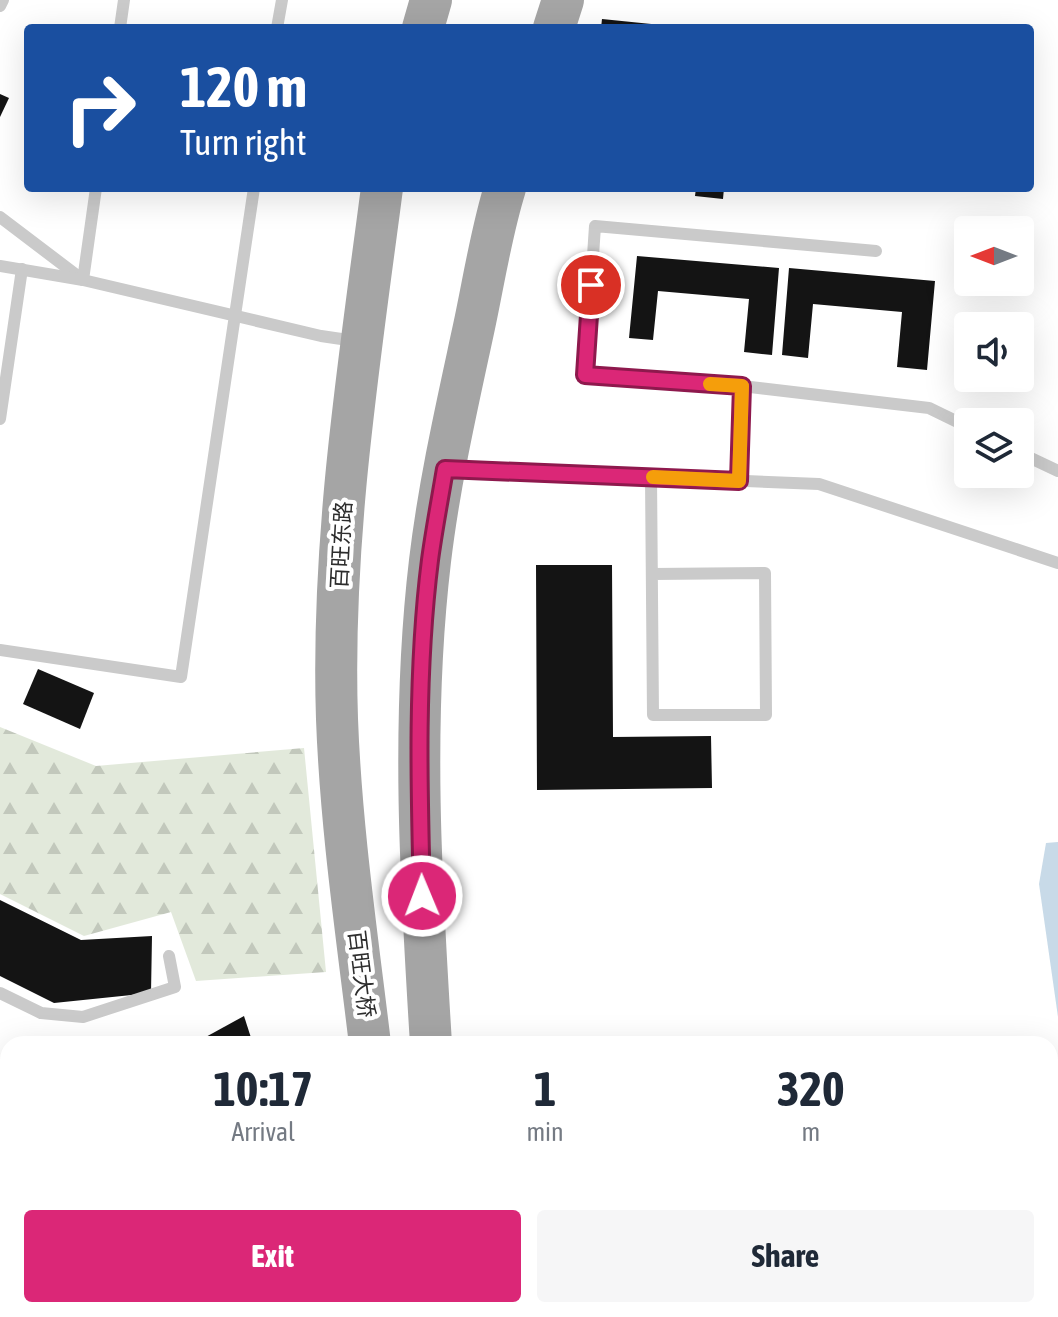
<!DOCTYPE html>
<meta charset="utf-8">
<style>
:root{--surface:#fff;--page:#f6f6f7;--text:#1f2937;--muted:#747a83;--accent:#db2777}
body{margin:0;font-family:"Asap Condensed","Noto Sans SC",sans-serif;background:var(--page);color:var(--text);height:100vh;display:flex;flex-direction:column;font-size:30px;white-space:nowrap}
*{box-sizing:border-box;margin:0}
p{font-size:26px;color:var(--muted)}
.icon{flex:none;width:44px;height:44px;fill:none;stroke:currentColor;stroke-width:2;stroke-linecap:round;stroke-linejoin:round}
.map{position:relative;flex:1;overflow:hidden}
.panel{position:absolute;left:0px;top:1036px;width:1058px;height:282px;display:flex;flex-direction:column;background:var(--surface);border-radius:24px 24px 0 0;box-shadow:0 8px 32px #0002}
.panel>*{flex:none}
.hud{position:absolute;left:24px;top:24px;width:1010px;height:168px;border-radius:8px;box-shadow:0 8px 32px #0002;background:#1a4fa0;color:#fff;overflow:hidden}
.needle{width:52px;rotate:270deg}
.fabs{position:absolute;left:954px;top:216px;display:grid;gap:16px}
.fabs a{display:grid;place-items:center;width:80px;height:80px;border-radius:8px;background:var(--surface);box-shadow:0 8px 32px #0002;font-size:40px}
.pin{position:absolute;display:grid;place-items:center;width:68px;height:68px;color:#fff;margin:-34px;border:4px solid #fff;border-radius:50%;box-shadow:0 2px 8px #0007}
.me{position:absolute;width:88px;margin:-44px;rotate:359deg;stroke-linejoin:round;filter:drop-shadow(0 0 6px #0008)}
.turn{display:flex;align-items:center;gap:28px;height:168px;padding:0 24px;font-size:36px}
.turn .icon{width:104px;height:104px;stroke-width:2.5}
.turn b{display:block;font-size:56px;line-height:68px}
.eta{display:flex;justify-content:space-evenly;align-items:center;height:136px;text-align:center}
.eta b{font-size:48px;font-weight:700;line-height:56px}
.primary-button{display:flex;gap:16px;margin-top:auto;padding:16px 24px}
.primary-button a{flex:1;height:92px;border-radius:8px;background:var(--accent);color:#fff;font-size:32px;font-weight:700;line-height:92px;text-align:center}
.primary-button a+a{background:var(--page);color:var(--text)}
.map>svg:first-child{display:block}
.forest{fill:url(#forest-firs)}
.water{fill:#c8dae8}
.building{fill:#141414}
.lines{fill:none;stroke-linecap:round;stroke-linejoin:round}
.lane{stroke:#cacaca;stroke-width:12}
.primary{stroke:#a5a5a5;stroke-width:42}
.route-casing{stroke:#8e194d;stroke-width:20}
.route{stroke:#db2777;stroke-width:14}
.slow{stroke:#f59e0b;stroke-width:14}
.labels{text-anchor:middle;dominant-baseline:central;stroke-width:8;stroke-linejoin:round;paint-order:stroke}
.street-label{font-size:22px;fill:#2d2d2d;stroke:#fff}
</style>
<div class="map">
<svg width="1058" height="1317" viewBox="0 0 1058 1317">
<defs>
<pattern id="forest-firs" width="22" height="20" patternUnits="userSpaceOnUse" patternTransform="scale(2)"><rect width="22" height="20" fill="#e2e9db"/><path d="M5 1l3.5 6h-7zM16 11l3.5 6h-7z" fill="#c2c8bc"/></pattern>
</defs>
<rect width="100%" height="100%" fill="#fff"/>
<path class="forest" d="M 0,727 L 96,766 L 304,748 L 326,972 L 196,981 L 171,912 L 84,936 L 0,894 Z"/>
<path class="water" d="M 1058,842 L 1058,1017 L 1039,884 L 1046,843 Z"/>
<g class="building">
<path d="M 602,19 L 671,26 L 671,28 L 601,28 Z"/>
<path d="M 0,94 L 9,98 L 0,117 Z"/>
<path d="M 696,188 L 724,188 L 723,199 L 695,196 Z"/>
<path d="M 637,256 L 779,268 L 772,355 L 744,352 L 749,299 L 658,291 L 653,340 L 629,338 Z"/>
<path d="M 789,268 L 935,281 L 927,370 L 897,367 L 902,312 L 813,304 L 808,358 L 782,355 Z"/>
<path d="M 536,565 L 612,565 L 613,737 L 711,736 L 712,788 L 537,790 Z"/>
<path d="M 38,669 L 94,693 L 80,729 L 23,704 Z"/>
<path d="M 0,900 L 81,940 L 152,936 L 151,993 L 54,1003 L 0,976 Z"/>
<path d="M 244,1016 L 253,1044 L 193,1044 Z"/>
<path d="M 0,1071 L 8,1075 L 8,1192 L 0,1189 Z"/>
<path d="M 232,1310 L 290,1310 L 291,1317 L 208,1317 Z"/>
<path d="M 882,1310 L 1038,1310 L 1039,1317 L 879,1317 Z"/>
</g>
<g class="lines">
<g class="lane">
<path d="M 0,6 L 3,0"/>
<path d="M 120,28 L 124,0"/>
<path d="M 277,28 L 282,0"/>
<path d="M 0,217 L 83,280 L 321,336 L 355,341"/>
<path d="M 876,251 L 595,226 L 585,375 L 742,386 L 929,408 L 968,427"/>
<path d="M 0,266 L 83,280 L 96,188"/>
<path d="M 0,419 L 22,269"/>
<path d="M 1020,453 L 1058,471"/>
<path d="M 452,469 L 819,484 L 1058,563"/>
<path d="M 651,477 L 653,715 L 766,715 L 765,573 L 652,574"/>
<path d="M 739,481 L 742,386"/>
<path d="M 0,650 L 181,677 L 254,188"/>
<path d="M 0,993 L 41,1013 L 83,1017 L 175,987 L 169,956"/>
<path d="M 844,1317 L 846,1310"/>
</g>
<g class="primary">
<path d="M 423,28 L 431,0"/>
<path d="M 554,28 L 563,0"/>
<path d="M 370,1044 C 357,936 341,828 337,719 C 331,540 359,364 382,188"/>
<path d="M 431,1044 C 421,884 411,721 430,561 C 439,485 456,410 472,336 C 483,287 490,236 505,188"/>
<path d="M 404,1310 L 406,1317"/>
<path d="M 455,1310 L 456,1317"/>
</g>
</g>
<g class="lines">
<g class="route-casing">
<path id="route" d="M 422,896 C 419,785 416,671 430,560 C 434,530 440,499 445,469 L 739,481 L 742,386 L 585,375 L 591,285"/>
</g>
<use href="#route" class="route"/>
<path class="slow" d="M 653,477 L 739,481 L 742,386 L 710,384"/>
</g>
<g class="labels">
<g class="street-label">
<text transform="translate(341 545) rotate(-87)">百旺东路</text>
<text transform="translate(362 974) rotate(83)">百旺大桥</text>
</g>
</g>
</svg>
<div class="fabs">
<a><svg class="needle" viewBox="-14 -14 28 28"><path d="M0-13l5 13h-10z" fill="#e53935"/><path d="M0 13l5-13h-10z" fill="#747a83"/></svg></a>
<a><svg class="icon" aria-label="sound" viewBox="0 0 24 24"><path d="M4 9h4l5-4v14l-5-4H4zM17 9q2 3 0 6"/></svg></a>
<a><svg class="icon" aria-label="layers" viewBox="0 0 24 24"><path d="M12 4l9 5-9 5-9-5zM3 14l9 5 9-5"/></svg></a>
</div>
<div class="pin" style="left:591px;top:285px;background:#d93025"><svg class="icon" aria-label="arrive" viewBox="0 0 24 24"><path d="M6 21V4h12l-3 4 3 4H6"/></svg></div>
<svg class="me" style="left:422px;top:896px" viewBox="-20 -20 40 40"><circle r="17" fill="#db2777" stroke="#fff" stroke-width="3"/><path d="M0-11L8 9 0 5-8 9z" fill="#fff"/></svg>
<div class="hud">
<div class="turn"><svg class="icon" aria-label="right" viewBox="0 0 24 24"><path d="M7 20v-9h11M14 6l5 5-5 5"/></svg><div><b>120 m</b>Turn right</div></div>
</div>
<section class="panel">
<div class="eta">
<div><b>10:17</b><p>Arrival</p></div>
<div><b>1</b><p>min</p></div>
<div><b>320</b><p>m</p></div>
</div>
<div class="primary-button"><a>Exit</a><a>Share</a></div>
</section>
</div>
